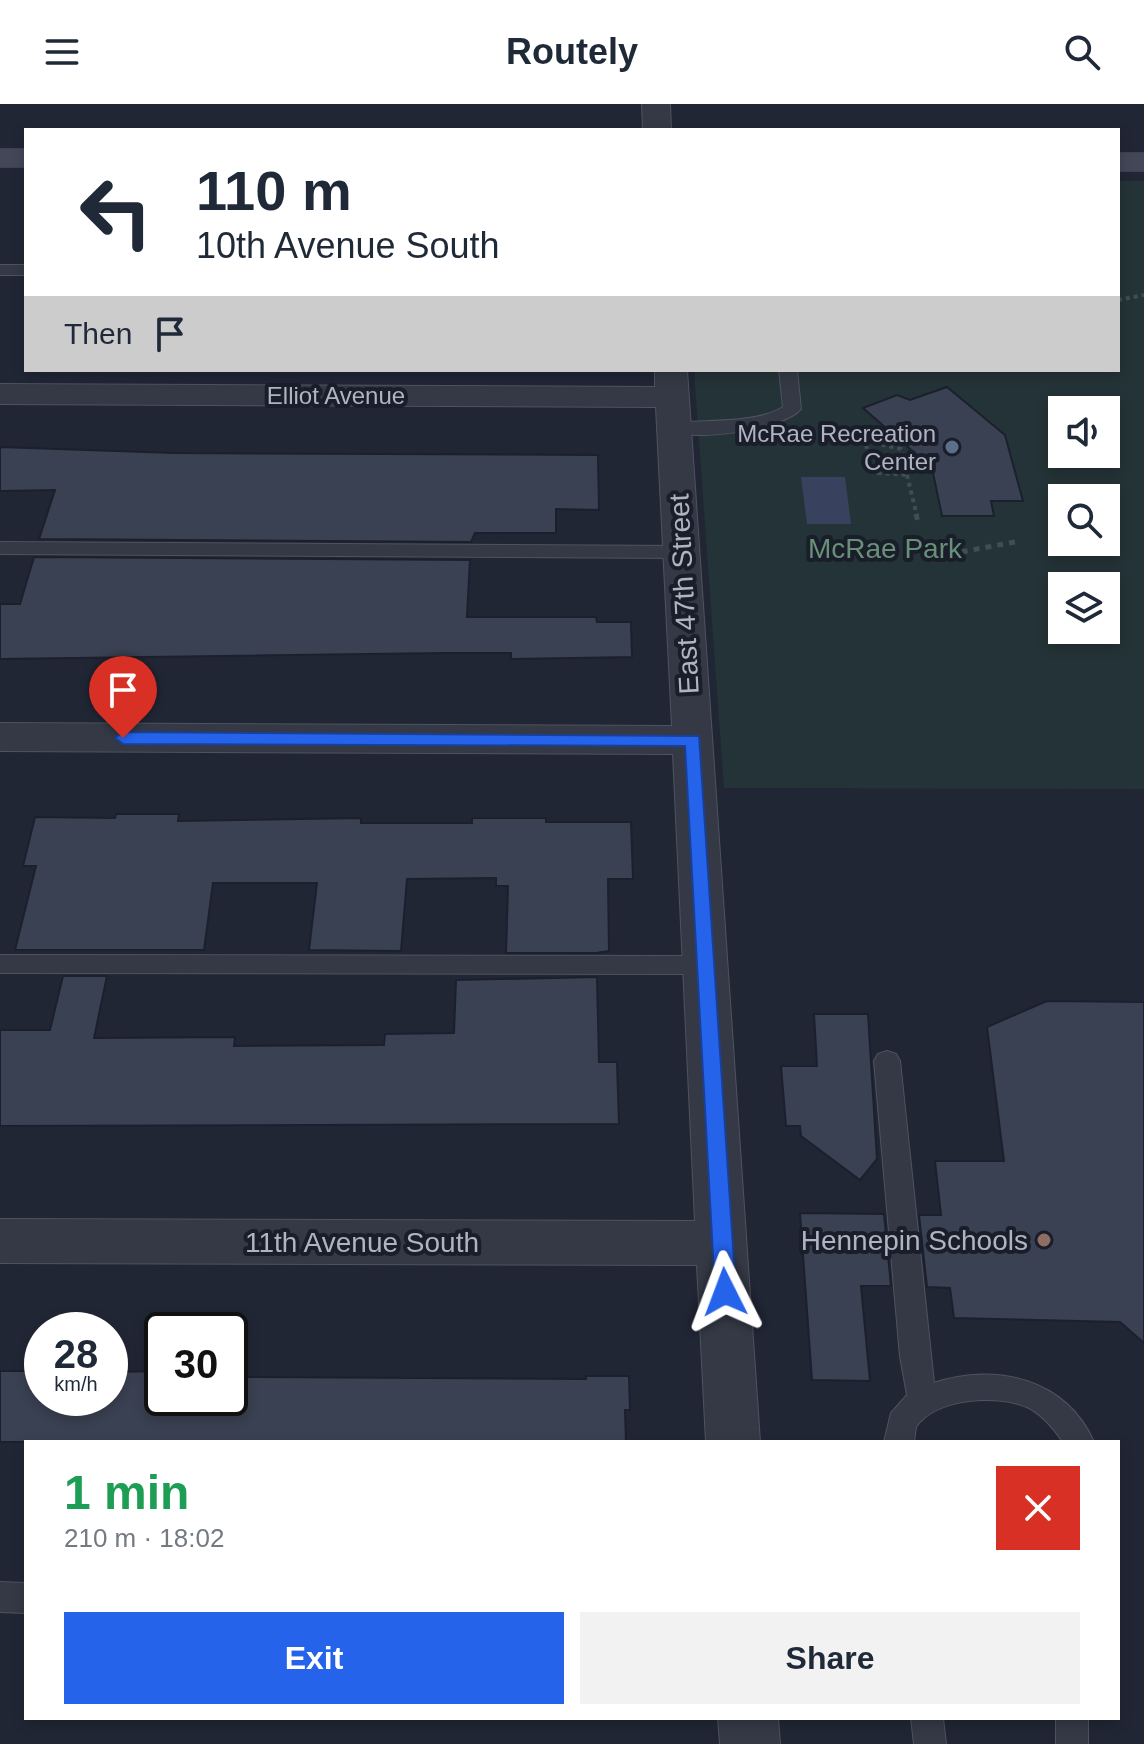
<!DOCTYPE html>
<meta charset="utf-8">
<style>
:root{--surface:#fff;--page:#f2f2f3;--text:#1f2937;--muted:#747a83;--accent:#2563eb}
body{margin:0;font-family:Helvetica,sans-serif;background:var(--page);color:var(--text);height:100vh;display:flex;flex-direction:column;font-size:30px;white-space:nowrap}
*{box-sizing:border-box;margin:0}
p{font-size:26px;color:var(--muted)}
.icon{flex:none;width:44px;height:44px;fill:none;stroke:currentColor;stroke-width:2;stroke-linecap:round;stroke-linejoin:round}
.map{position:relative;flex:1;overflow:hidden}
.side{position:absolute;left:24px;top:1336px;width:1096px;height:280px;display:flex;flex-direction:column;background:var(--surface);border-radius:0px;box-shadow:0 4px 12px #0003}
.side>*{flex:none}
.guide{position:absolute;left:24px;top:24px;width:1096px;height:244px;border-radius:0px;box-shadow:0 4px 12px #0003;background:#fff;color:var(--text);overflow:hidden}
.buttons{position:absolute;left:1048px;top:292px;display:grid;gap:16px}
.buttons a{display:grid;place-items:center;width:72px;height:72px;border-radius:0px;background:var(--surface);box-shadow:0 4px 12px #0003;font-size:40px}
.speed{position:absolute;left:24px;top:1208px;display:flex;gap:16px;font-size:40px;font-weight:700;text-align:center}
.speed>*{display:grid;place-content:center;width:104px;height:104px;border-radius:50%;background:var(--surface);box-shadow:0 4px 12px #0003;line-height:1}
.speed small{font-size:20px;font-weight:400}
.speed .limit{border:4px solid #111;border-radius:12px;background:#fff;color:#111}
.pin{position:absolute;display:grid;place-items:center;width:68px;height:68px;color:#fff;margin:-82px -34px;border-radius:50% 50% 50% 0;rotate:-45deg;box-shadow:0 0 8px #0007}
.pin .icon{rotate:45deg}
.me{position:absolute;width:88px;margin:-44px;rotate:357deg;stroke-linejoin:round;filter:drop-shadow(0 0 6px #0008)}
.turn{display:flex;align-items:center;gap:28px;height:168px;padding:0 40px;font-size:36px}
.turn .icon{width:104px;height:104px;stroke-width:2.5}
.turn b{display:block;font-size:56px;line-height:68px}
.then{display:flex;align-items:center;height:76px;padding:0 40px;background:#0003;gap:16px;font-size:30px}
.round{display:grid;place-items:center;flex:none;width:84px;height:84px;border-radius:0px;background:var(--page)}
.summary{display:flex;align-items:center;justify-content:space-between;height:136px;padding:0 40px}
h1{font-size:48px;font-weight:700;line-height:60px;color:#1e9e55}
.cta{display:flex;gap:16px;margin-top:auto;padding:16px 40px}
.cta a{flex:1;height:92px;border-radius:0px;background:var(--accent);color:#fff;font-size:32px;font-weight:700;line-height:92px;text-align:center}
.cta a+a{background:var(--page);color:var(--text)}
header{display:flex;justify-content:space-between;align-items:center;height:104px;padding:0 40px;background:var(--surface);font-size:36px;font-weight:700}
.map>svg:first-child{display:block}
.green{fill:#243337;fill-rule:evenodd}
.water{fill:#38415d}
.building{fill:#3a4152;stroke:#1c202c;stroke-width:2}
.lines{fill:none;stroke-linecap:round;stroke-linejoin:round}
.lane-casing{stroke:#4f5360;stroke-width:2}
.street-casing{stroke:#4f5360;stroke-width:2}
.secondary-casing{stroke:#3e424f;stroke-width:2}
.path-far1{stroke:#404e53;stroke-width:4;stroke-dasharray:4 4;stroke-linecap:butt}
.path{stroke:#404e53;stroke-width:5;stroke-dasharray:6 6;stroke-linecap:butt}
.lane{fill:#343945;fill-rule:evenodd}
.street{fill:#343945;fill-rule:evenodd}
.secondary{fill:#434758;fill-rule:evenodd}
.route{fill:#2563eb;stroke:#184099;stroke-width:2}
.service-dot{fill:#5c6f8a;stroke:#1a1e2a;stroke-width:3}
.education-dot{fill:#8d6e63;stroke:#1a1e2a;stroke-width:3}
.labels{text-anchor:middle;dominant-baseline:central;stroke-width:8;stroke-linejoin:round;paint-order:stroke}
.far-street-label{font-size:24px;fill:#afb3c2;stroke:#1a1e2a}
.far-poi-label{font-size:24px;fill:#afb3c2;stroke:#1a1e2a;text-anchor:end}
.park-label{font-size:28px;fill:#689078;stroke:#1a1e2a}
.street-label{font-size:28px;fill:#afb3c2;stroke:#1a1e2a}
.poi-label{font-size:28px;fill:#afb3c2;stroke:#1a1e2a;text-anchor:end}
</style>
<header><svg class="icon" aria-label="menu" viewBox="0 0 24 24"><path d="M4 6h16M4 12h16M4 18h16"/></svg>Routely<svg class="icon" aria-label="search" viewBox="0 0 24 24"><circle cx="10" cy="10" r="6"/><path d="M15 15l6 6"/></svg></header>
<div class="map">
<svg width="1144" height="1640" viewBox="0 0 1144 1640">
<rect width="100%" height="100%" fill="#212635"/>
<path class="green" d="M 1118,77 L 1144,77 L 1144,685 L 724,684 L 694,266 L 1118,266 ZM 1062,306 L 1106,306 L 1106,350 L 1062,350 ZM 1062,394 L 1106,394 L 1106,438 L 1062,438 ZM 1062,482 L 1106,482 L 1106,526 L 1062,526 Z"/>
<path class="water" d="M 801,373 L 845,373 L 851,420 L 807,420 Z"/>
<g class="building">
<path d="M 947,283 L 1005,331 L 1023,397 L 991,397 L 994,412 L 942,412 L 932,364 L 863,304 L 897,291 L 910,296 Z"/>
<path d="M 0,343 L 174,349 L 598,351 L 599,406 L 556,405 L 556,429 L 475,429 L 471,438 L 39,435 L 55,386 L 0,387 Z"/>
<path d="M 34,453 L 470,456 L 467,513 L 596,513 L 597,518 L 631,518 L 632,553 L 511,555 L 511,549 L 445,549 L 0,555 L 0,500 L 20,500 Z"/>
<path d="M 116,710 L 179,710 L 178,717 L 361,714 L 361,719 L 472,719 L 472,714 L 546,714 L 546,718 L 631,718 L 633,775 L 608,775 L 609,847 L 596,849 L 506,849 L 508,782 L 496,782 L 496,774 L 407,775 L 401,847 L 309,846 L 317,779 L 213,779 L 204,846 L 15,846 L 36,762 L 23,762 L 35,713 L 115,714 Z"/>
<path d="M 63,872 L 107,872 L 94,934 L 235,933 L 234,942 L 384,941 L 385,930 L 454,929 L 456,876 L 597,873 L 599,958 L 617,958 L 619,1020 L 0,1022 L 0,926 L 50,926 Z"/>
<path d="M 1047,897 L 1144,898 L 1144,1239 L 1120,1218 L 954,1214 L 950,1184 L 927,1183 L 919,1111 L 941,1111 L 935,1057 L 1004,1057 L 987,923 Z"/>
<path d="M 814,910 L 868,910 L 877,1055 L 860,1076 L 801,1032 L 800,1022 L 786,1022 L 781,962 L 817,962 Z"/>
<path d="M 800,1109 L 884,1110 L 891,1182 L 861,1182 L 870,1277 L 812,1276 Z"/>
<path d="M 0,1267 L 42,1267 L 42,1294 L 110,1294 L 110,1268 L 162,1267 L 162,1294 L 232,1294 L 235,1273 L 586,1275 L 586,1272 L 629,1272 L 630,1306 L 625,1306 L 626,1338 L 0,1338 Z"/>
</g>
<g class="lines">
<g class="lane-casing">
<g id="lane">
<rect x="0" y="161" width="26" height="10"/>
<path d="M 779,266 L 797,266 L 801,305 C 784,326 682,341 665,323 C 676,312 750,324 783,303 Z"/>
<path d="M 0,438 L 682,442 L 692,448 L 682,454 L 0,450 Z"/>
<path d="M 0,851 L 707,852 L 716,854 L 719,861 L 716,868 L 707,870 L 0,869 Z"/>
<path d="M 887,947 L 896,950 L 900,957 L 934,1279 C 996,1258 1066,1275 1094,1338 L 1063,1338 C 1054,1325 1042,1310 1027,1303 C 995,1290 936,1294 916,1323 L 914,1338 L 884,1338 L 891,1309 L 907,1291 L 900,1252 L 874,957 L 878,950 Z"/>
<path d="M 0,1478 L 26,1479 L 26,1509 L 0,1508 Z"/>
<path d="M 911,1614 L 943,1614 L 946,1640 L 914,1640 Z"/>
<rect x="1056" y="1614" width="32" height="26"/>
</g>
</g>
<g class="street-casing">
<g id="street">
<path d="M 642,0 L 670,0 L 671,26 L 643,26 Z"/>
<path d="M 655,266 L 687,266 L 760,1338 L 706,1338 L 697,1161 L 0,1159 L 0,1115 L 695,1117 L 673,650 L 0,647 L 0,619 L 672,622 L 656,303 L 0,300 L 0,280 L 655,283 Z"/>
<path d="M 718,1614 L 778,1614 L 780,1640 L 720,1640 Z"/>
</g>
</g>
<g class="secondary-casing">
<g id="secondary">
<rect x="0" y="45" width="26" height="18"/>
<rect x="1118" y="49" width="26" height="18"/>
</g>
</g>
<g class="path-far1">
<path d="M 1118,196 L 1144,191"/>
<path d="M 866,337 L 901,345 L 907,371 L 878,369 L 868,359 Z"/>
<path d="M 907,371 L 917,412"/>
</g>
<g class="path">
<path d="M 916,410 L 918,418"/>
<path d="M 950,450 L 1020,437"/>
</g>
<use href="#lane" class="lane"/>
<use href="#street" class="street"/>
<use href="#secondary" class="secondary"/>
</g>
<path class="route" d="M 123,628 L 699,632 L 736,1188 L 733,1195 L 718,1195 L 715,1188 L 685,642 L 123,640 L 115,634 Z"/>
<circle class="service-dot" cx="952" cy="343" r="8"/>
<circle class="education-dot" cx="1044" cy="1136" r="8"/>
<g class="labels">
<g class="far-street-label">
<text x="336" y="291">Elliot Avenue</text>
</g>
<g class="far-poi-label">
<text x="936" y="329">McRae Recreation<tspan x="936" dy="28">Center</tspan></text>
</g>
<g class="park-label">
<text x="885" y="444">McRae Park</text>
</g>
<g class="street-label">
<text transform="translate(684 490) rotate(-93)">East 47th Street</text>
<text x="362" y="1138">11th Avenue South</text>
</g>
<g class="poi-label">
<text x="1028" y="1136">Hennepin Schools</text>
</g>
</g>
</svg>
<div class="buttons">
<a><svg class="icon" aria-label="sound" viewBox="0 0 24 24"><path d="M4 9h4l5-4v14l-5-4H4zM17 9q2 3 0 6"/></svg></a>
<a><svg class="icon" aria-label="search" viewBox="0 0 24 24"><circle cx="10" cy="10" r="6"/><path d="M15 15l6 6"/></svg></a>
<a><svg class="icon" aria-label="layers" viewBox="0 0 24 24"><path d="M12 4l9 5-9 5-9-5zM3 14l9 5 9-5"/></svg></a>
</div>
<div class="speed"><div>28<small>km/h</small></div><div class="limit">30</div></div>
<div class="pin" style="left:123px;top:634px;background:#d93025"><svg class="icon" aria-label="arrive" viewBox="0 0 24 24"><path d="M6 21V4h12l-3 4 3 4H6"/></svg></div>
<svg class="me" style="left:725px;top:1188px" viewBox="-20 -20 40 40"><path d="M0-17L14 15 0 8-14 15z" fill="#2563eb" stroke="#fff" stroke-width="4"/></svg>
<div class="guide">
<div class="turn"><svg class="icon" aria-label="left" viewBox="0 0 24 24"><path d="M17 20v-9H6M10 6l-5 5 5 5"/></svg><div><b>110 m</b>10th Avenue South</div></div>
<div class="then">Then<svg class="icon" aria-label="arrive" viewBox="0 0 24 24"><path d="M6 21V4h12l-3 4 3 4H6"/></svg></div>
</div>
<section class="side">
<div class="summary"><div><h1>1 min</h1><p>210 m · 18:02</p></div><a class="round" style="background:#d93025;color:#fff"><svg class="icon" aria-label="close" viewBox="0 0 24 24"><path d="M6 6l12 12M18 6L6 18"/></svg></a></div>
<div class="cta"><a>Exit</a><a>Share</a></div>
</section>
</div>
